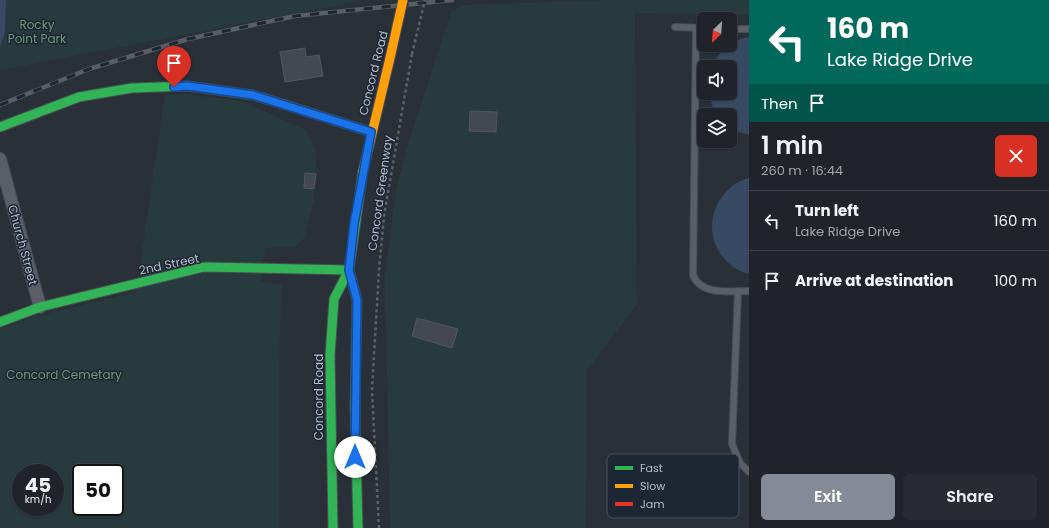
<!DOCTYPE html>
<meta charset="utf-8">
<style>
:root{--surface:#20242a;--page:#282c32;--text:#f1f3f6;--muted:#a2a4a8;--line:#3d4147;--accent:#848b96}
body{margin:0;font-family:Poppins,sans-serif;background:var(--page);color:var(--text);height:100vh;display:flex;flex-direction:column;font-size:15px;white-space:nowrap}
*{box-sizing:border-box;margin:0}
p{font-size:13px;color:var(--muted)}
.icon{flex:none;width:22px;height:22px;fill:none;stroke:currentColor;stroke-width:2;stroke-linecap:round;stroke-linejoin:round}
.map{position:relative;flex:1;overflow:hidden}
.side{display:flex;flex-direction:column;background:var(--surface);width:300px}
.side>*{flex:none}
.guide{background:#00695c;color:#fff;overflow:hidden}
.needle{width:26px;rotate:205deg}
.controls{position:absolute;left:697px;top:12px;display:grid;gap:8px}
.controls a{display:grid;place-items:center;width:40px;height:40px;border-radius:6px;background:var(--surface);box-shadow:0 1px 3px #0004,0 0 0 1px var(--line);font-size:20px}
.speed{position:absolute;left:12px;top:464px;display:flex;gap:8px;font-size:20px;font-weight:700;text-align:center}
.speed>*{display:grid;place-content:center;width:52px;height:52px;border-radius:50%;background:var(--surface);box-shadow:0 1px 3px #0004,0 0 0 1px var(--line);line-height:1}
.speed small{font-size:10px;font-weight:400}
.speed .limit{border:2px solid #111;border-radius:6px;background:#fff;color:#111}
.pin{position:absolute;display:grid;place-items:center;width:34px;height:34px;color:#fff;margin:-41px -17px;border-radius:50% 50% 50% 0;rotate:-45deg;box-shadow:0 0 4px #0007}
.pin .icon{rotate:45deg}
.me{position:absolute;width:44px;margin:-22px;rotate:0deg;stroke-linejoin:round;filter:drop-shadow(0 0 3px #0008)}
.turn{display:flex;align-items:center;gap:14px;height:84px;padding:0 12px;font-size:18px}
.turn .icon{width:52px;height:52px;stroke-width:2.5}
.turn b{display:block;font-size:28px;line-height:34px}
.then{display:flex;align-items:center;height:38px;padding:0 12px;background:#0003;gap:8px;font-size:15px}
.round{display:grid;place-items:center;flex:none;width:42px;height:42px;border-radius:6px;background:var(--page)}
.head{display:flex;align-items:center;justify-content:space-between;height:68px;padding:0 12px}
h1{font-size:24px;font-weight:600;line-height:30px}
.action{display:flex;gap:8px;margin-top:auto;padding:8px 12px}
.action a{flex:1;height:46px;border-radius:6px;background:var(--accent);color:#fff;font-size:16px;font-weight:600;line-height:46px;text-align:center}
.action a+a{background:var(--page);color:var(--text)}
ul{padding:0;list-style:none}
li{display:flex;align-items:center;gap:12px;height:60px;padding:0 12px;border-top:1px solid var(--line)}
li div{flex:1}
li b{display:block;font-size:15px}
li em{font-style:normal}
main{display:flex;flex:1;min-height:0}
.map>svg:first-child{display:block}
.green{fill:#273a3e;fill-rule:evenodd}
.water{fill:#384963}
.building{fill:#444950;stroke:#52575f}
.lines{fill:none;stroke-linecap:round;stroke-linejoin:round}
.lane-casing{stroke:#484c53;stroke-width:8}
.street-casing{stroke:#484c53;stroke-width:14}
.fast-casing{stroke:#484c53;stroke-width:11}
.slow-casing{stroke:#484c53;stroke-width:11}
.jam-casing{stroke:#484c53;stroke-width:11}
.path{stroke:#5d636a;stroke-width:2.5;stroke-dasharray:3 3;stroke-linecap:butt}
.lane{stroke:#5a5e66;stroke-width:6}
.street{stroke:#5a5e66;stroke-width:12}
.fast{stroke:#30b455;stroke-width:9}
.slow{stroke:#ff9f0a;stroke-width:9}
.jam{stroke:#e5322d;stroke-width:9}
.rail-casing{stroke:#595d64;stroke-width:4.5}
.rail{stroke:#1d2633;stroke-width:3;stroke-dasharray:9;stroke-linecap:butt}
.slow-bridge-casing{stroke:#484c53;stroke-width:11;stroke-linecap:butt}
.path-bridge{stroke:#5d636a;stroke-width:2.5;stroke-dasharray:3 3;stroke-linecap:butt}
.slow-bridge{stroke:#ff9f0a;stroke-width:9}
.route-casing{stroke:#114b97;stroke-width:10}
.route{stroke:#1a73e8;stroke-width:7}
.labels{text-anchor:middle;dominant-baseline:central;stroke-width:3;stroke-linejoin:round;paint-order:stroke}
.park-label{font-size:12px;fill:#6b9a76;stroke:#1d2633}
.street-label{font-size:12px;fill:#b4bcc9;stroke:#1d2633}
.key{fill:#1d2633;stroke:#4a5360;stroke-width:1}
.key-label{font-size:11px;fill:#b4bcc9}
</style>
<main>
<div class="map">
<svg width="749" height="528" viewBox="0 0 749 528">
<rect width="100%" height="100%" fill="#2a3038"/>
<g class="green">
<path d="M 6,0 L 365,0 L 0,70 L 0,47 L 5,33 Z"/>
<path d="M 608,0 L 749,0 L 749,15 L 635,13 L 637,305 L 587,370 L 586,528 L 390,528 L 385,276 L 396,189 L 409,141 L 451,12 L 464,5 Z"/>
<path d="M 187,94 L 241,101 L 306,130 L 317,153 L 314,199 L 304,238 L 294,247 L 265,248 L 261,282 L 282,285 L 279,359 L 279,528 L 0,528 L 0,329 L 36,316 L 127,294 L 136,295 L 165,95 ZM 21,473 L 55,473 L 55,507 L 21,507 ZM 81,473 L 115,473 L 115,507 L 81,507 Z"/>
</g>
<g class="water">
<path d="M 0,0 L 6,0 L 5,33 L 0,47 Z"/>
<path d="M 749,37 L 749,135 L 737,131 L 730,126 L 730,115 L 718,115 L 713,108 L 709,93 L 730,93 L 730,67 L 712,67 C 719,51 732,40 749,37 Z"/>
<path d="M 749,178 L 749,274 C 712,264 700,220 726,192 C 732,185 740,180 749,178 Z"/>
</g>
<g class="building">
<path d="M 305,48 L 306,57 L 319,55 L 323,76 L 285,82 L 280,52 Z"/>
<path d="M 470,111 L 497,112 L 496,132 L 469,131 Z"/>
<path d="M 305,173 L 316,174 L 314,189 L 304,188 Z"/>
<path d="M 417,318 L 458,329 L 452,348 L 412,336 Z"/>
</g>
<g class="lines">
<g class="lane-casing">
<g id="lane">
<path d="M 675,27 L 704,28"/>
<path d="M 696,28 L 693,275 C 701,296 731,291 749,291"/>
<path d="M 730,29 L 749,29"/>
<path d="M 738,291 L 732,444 L 740,463 L 749,472"/>
</g>
</g>
<g class="street-casing">
<path id="street" d="M 0,159 L 40,307"/>
</g>
<g class="fast-casing">
<g id="fast">
<path d="M 0,127 L 79,97 L 132,88 L 188,86 L 253,95 L 292,107"/>
<path d="M 349,270 L 357,300 L 355,409 L 358,528"/>
<path d="M 0,322 L 40,307 L 204,267 L 349,270"/>
<path d="M 333,528 L 330,355 L 334,299 L 349,270 L 363,171"/>
</g>
</g>
<g class="slow-casing">
<path id="slow" d="M 363,171 L 390,58"/>
</g>
<g class="jam-casing">
<path id="jam" d="M 292,107 L 371,132"/>
</g>
<path class="path" d="M 379,528 L 372,390 L 379,270 L 384,216 L 412,54"/>
<use href="#lane" class="lane"/>
<use href="#street" class="street"/>
<use href="#fast" class="fast"/>
<use href="#slow" class="slow"/>
<use href="#jam" class="jam"/>
<g class="rail-casing">
<path id="rail" d="M 0,105 L 89,69 L 188,39 L 295,16 L 452,0"/>
</g>
<use href="#rail" class="rail"/>
<g class="slow-bridge-casing">
<path id="slow-bridge" d="M 390,58 L 403,0"/>
</g>
<path class="path-bridge" d="M 412,54 L 425,0"/>
<use href="#slow-bridge" class="slow-bridge"/>
</g>
<g class="lines">
<g class="route-casing">
<path id="route" d="M 174,87 L 188,86 L 253,95 L 371,132 L 354,224 L 349,270 L 357,300 L 355,457"/>
</g>
<use href="#route" class="route"/>
</g>
<g class="labels">
<g class="park-label">
<text x="37" y="24">Rocky<tspan x="37" dy="14">Point Park</tspan></text>
<text x="64" y="374">Concord Cemetary</text>
</g>
<g class="street-label">
<text transform="translate(373 73) rotate(-76)">Concord Road</text>
<text transform="translate(380 193) rotate(-82)">Concord Greenway</text>
<text transform="translate(23 245) rotate(75)">Church Street</text>
<text transform="translate(169 264) rotate(-12)">2nd Street</text>
<text transform="translate(318 397) rotate(-90)">Concord Road</text>
</g>
</g>
<rect x="607" y="454" width="132" height="64" rx="6" class="key"/>
<rect x="615" y="466" width="18" height="4" fill="#30b455"/>
<rect x="615" y="484" width="18" height="4" fill="#ff9f0a"/>
<rect x="615" y="502" width="18" height="4" fill="#e5322d"/>
<g class="key-label">
<text x="640" y="472">Fast</text>
<text x="640" y="490">Slow</text>
<text x="640" y="508">Jam</text>
</g>
</svg>
<div class="controls">
<a><svg class="needle" viewBox="-14 -14 28 28"><path d="M0-13l5 13h-10z" fill="#e53935"/><path d="M0 13l5-13h-10z" fill="#a2a4a8"/></svg></a>
<a><svg class="icon" aria-label="sound" viewBox="0 0 24 24"><path d="M4 9h4l5-4v14l-5-4H4zM17 9q2 3 0 6"/></svg></a>
<a><svg class="icon" aria-label="layers" viewBox="0 0 24 24"><path d="M12 4l9 5-9 5-9-5zM3 14l9 5 9-5"/></svg></a>
</div>
<div class="speed"><div>45<small>km/h</small></div><div class="limit">50</div></div>
<div class="pin" style="left:174px;top:87px;background:#d93025"><svg class="icon" aria-label="arrive" viewBox="0 0 24 24"><path d="M6 21V4h12l-3 4 3 4H6"/></svg></div>
<svg class="me" style="left:355px;top:457px" viewBox="-20 -20 40 40"><circle r="19" fill="#fff"/><path d="M0-13L10 11 0 6-10 11z" fill="#1a73e8"/></svg>
</div>
<section class="side">
<div class="guide">
<div class="turn"><svg class="icon" aria-label="left" viewBox="0 0 24 24"><path d="M17 20v-9H6M10 6l-5 5 5 5"/></svg><div><b>160 m</b>Lake Ridge Drive</div></div>
<div class="then">Then<svg class="icon" aria-label="arrive" viewBox="0 0 24 24"><path d="M6 21V4h12l-3 4 3 4H6"/></svg></div>
</div>
<div class="head"><div><h1>1 min</h1><p>260 m · 16:44</p></div><a class="round" style="background:#d93025;color:#fff"><svg class="icon" aria-label="close" viewBox="0 0 24 24"><path d="M6 6l12 12M18 6L6 18"/></svg></a></div>
<ul>
<li><svg class="icon" aria-label="left" viewBox="0 0 24 24"><path d="M17 20v-9H6M10 6l-5 5 5 5"/></svg><div><b>Turn left</b><p>Lake Ridge Drive</p></div><em>160 m</em></li>
<li><svg class="icon" aria-label="arrive" viewBox="0 0 24 24"><path d="M6 21V4h12l-3 4 3 4H6"/></svg><div><b>Arrive at destination</b></div><em>100 m</em></li>
</ul>
<div class="action"><a>Exit</a><a>Share</a></div>
</section>
</main>
